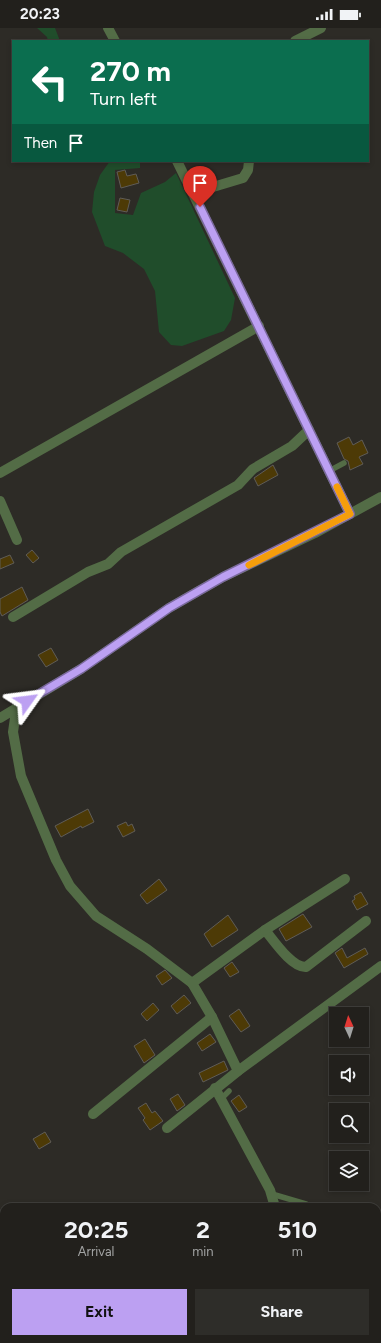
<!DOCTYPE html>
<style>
:root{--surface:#22201c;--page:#2e2d29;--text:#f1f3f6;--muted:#a2a3a3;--line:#3f3e3b;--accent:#bca0f2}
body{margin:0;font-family:Figtree,sans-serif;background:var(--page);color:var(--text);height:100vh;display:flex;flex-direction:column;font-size:15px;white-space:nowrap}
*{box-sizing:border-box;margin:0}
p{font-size:13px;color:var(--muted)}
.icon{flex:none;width:22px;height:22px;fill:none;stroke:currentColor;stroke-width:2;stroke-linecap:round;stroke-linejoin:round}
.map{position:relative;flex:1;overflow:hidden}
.details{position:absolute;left:0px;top:1175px;width:381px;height:140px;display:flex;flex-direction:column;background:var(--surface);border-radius:12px 12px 0 0;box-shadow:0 2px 6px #0003,0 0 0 1px var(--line)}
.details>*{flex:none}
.hud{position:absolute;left:12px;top:12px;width:357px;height:122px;border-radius:0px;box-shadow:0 2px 6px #0003,0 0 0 1px var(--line);background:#0b6e4f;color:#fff;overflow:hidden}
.needle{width:26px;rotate:356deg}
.tools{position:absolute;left:329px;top:979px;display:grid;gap:8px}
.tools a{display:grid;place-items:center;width:40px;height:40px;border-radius:0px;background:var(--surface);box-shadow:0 2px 6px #0003,0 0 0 1px var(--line);font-size:20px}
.pin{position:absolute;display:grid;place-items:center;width:34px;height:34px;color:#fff;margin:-41px -17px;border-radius:50% 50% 50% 0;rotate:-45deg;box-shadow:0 0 4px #0007}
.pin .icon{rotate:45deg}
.me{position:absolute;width:44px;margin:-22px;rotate:59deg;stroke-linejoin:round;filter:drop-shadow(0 0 3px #0008)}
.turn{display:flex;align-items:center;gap:14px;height:84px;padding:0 12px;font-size:18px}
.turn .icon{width:52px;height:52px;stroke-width:2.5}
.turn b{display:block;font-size:28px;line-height:34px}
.then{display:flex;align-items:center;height:38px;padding:0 12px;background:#0003;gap:8px;font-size:15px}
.eta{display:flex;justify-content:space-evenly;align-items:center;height:68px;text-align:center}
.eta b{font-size:24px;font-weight:700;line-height:28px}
.cta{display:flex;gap:8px;margin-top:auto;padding:8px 12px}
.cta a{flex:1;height:46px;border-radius:0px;background:var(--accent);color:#111;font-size:16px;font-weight:700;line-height:46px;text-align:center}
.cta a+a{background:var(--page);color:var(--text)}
.status{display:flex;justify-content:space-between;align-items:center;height:28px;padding:0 20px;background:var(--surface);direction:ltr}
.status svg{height:11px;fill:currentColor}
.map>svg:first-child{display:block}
.green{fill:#204d2b}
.building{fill:#4d3a06;stroke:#5f5c57}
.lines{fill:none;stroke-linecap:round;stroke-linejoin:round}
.service{stroke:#536c46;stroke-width:5.5}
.minor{stroke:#536c46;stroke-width:10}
.route-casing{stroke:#7a689d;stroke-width:10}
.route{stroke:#bca0f2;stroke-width:7}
.slow{stroke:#f59e0b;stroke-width:7}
</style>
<div class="status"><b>20:23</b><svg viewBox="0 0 49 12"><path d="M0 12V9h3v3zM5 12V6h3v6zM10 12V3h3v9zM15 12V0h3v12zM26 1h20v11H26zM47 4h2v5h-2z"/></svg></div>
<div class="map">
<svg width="381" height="1315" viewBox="0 0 381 1315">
<rect width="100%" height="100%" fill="#2d2b26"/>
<g class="green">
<path d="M 37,0 L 55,0 L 60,13 L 48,13 L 47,9 Z"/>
<path d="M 110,133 L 140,133 L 140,140 L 115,142 L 115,185 L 133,187 L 141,165 L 165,154 L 176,145 L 235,270 L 231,292 L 224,303 L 182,318 L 171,317 L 159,304 L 155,263 L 144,241 L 123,225 L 105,218 L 92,184 L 94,164 L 100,147 Z"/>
</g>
<g class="building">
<path d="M 125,142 L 127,148 L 136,146 L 139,155 L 121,160 L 117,144 Z"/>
<path d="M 120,170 L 130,172 L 127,184 L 117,182 Z"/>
<path d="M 349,409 L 353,417 L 362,412 L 368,425 L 359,429 L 363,436 L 350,442 L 348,433 L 344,431 L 337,415 Z"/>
<path d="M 273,437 L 278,447 L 258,458 L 254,450 Z"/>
<path d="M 32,522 L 39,530 L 33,535 L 26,527 Z"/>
<path d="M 10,527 L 14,535 L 0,541 L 0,531 Z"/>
<path d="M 22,559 L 28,572 L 2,588 L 0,584 L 0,571 Z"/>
<path d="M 51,620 L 58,632 L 46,639 L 38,627 Z"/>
<path d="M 88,781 L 94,794 L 82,800 L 81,798 L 61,809 L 55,798 Z"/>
<path d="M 126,794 L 128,798 L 132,796 L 135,803 L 123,809 L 117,798 Z"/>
<path d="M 159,851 L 167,862 L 147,876 L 140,867 Z"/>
<path d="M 361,864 L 368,876 L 357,882 L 352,873 L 355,871 L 354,868 Z"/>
<path d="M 303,886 L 312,899 L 286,913 L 279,901 Z"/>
<path d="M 228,887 L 238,902 L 212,919 L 204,906 Z"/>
<path d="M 342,920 L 347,930 L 365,920 L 368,926 L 344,940 L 335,925 Z"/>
<path d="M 232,934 L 239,944 L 230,949 L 224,940 Z"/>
<path d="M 165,942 L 172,950 L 162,957 L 156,948 Z"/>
<path d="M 184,967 L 191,975 L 177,986 L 171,978 Z"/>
<path d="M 153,975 L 159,982 L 147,993 L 141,986 Z"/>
<path d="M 239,981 L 250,998 L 241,1004 L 229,988 Z"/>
<path d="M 210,1006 L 216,1014 L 202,1023 L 197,1015 Z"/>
<path d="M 145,1011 L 155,1027 L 144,1035 L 134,1018 Z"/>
<path d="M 224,1033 L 228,1042 L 203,1054 L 199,1045 Z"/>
<path d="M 178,1066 L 185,1077 L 177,1083 L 170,1071 Z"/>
<path d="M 239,1067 L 247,1079 L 239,1084 L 231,1073 Z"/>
<path d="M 146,1075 L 152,1085 L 155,1083 L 163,1093 L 150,1102 L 143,1092 L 145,1090 L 138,1080 Z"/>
<path d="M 45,1104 L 51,1114 L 39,1121 L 33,1111 Z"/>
</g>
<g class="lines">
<g class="service">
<path d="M 329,443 L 344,435"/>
<path d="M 221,1071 L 229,1063"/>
<path d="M 272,1166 L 306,1176"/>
</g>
<g class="minor">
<path d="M 108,0 L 115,13"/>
<path d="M 295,13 L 321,0"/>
<path d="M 177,133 L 350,486"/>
<path d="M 193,165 L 243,150 L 248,142 L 249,133"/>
<path d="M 0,445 L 259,298"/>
<path d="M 0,473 L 17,512"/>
<path d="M 13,589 L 88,544 L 108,536 L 121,524 L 238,457 L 253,441 L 292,418 L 309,402"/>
<path d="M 20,679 L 15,690 L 13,704 L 21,748 L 56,832 L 70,858 L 96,888 L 147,921 L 192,955 L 265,902 C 274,913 292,940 306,939 L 366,893"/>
<path d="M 0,690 L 81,641 L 169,580 L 223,549 L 315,505 L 381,469"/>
<path d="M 265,902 L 345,851"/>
<path d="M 238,1043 L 381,938"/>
<path d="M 215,1060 L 270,1162 L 275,1179"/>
<path d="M 93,1086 L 212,989"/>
<path d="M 167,1100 L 238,1043 L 212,989 L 192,955"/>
<path d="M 262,1311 L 262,1315"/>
</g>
</g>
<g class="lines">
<g class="route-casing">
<path id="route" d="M 27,673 L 81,641 L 169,580 L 223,549 L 350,486 L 200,179"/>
</g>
<use href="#route" class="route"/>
<path class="slow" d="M 249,537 L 350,486 L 337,459"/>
</g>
</svg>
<div class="tools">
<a><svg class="needle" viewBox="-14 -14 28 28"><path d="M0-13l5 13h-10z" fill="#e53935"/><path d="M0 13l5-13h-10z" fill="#a2a3a3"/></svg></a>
<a><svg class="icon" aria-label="sound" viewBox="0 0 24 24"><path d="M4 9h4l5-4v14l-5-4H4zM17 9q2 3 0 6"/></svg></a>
<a><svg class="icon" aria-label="search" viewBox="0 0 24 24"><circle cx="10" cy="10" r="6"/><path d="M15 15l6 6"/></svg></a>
<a><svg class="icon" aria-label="layers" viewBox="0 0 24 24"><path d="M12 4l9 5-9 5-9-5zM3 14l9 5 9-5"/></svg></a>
</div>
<div class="pin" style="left:200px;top:179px;background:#d93025"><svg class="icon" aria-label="arrive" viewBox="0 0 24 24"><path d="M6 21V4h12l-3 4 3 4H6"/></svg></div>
<svg class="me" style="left:27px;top:673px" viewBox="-20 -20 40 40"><path d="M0-17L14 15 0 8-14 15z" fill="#bca0f2" stroke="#fff" stroke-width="4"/></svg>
<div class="hud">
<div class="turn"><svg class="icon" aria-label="left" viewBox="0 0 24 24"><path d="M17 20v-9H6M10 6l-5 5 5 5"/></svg><div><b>270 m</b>Turn left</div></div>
<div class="then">Then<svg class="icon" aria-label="arrive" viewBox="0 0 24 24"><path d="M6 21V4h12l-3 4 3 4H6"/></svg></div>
</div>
<section class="details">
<div class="eta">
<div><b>20:25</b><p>Arrival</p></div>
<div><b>2</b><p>min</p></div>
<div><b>510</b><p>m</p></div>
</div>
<div class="cta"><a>Exit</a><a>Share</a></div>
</section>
</div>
